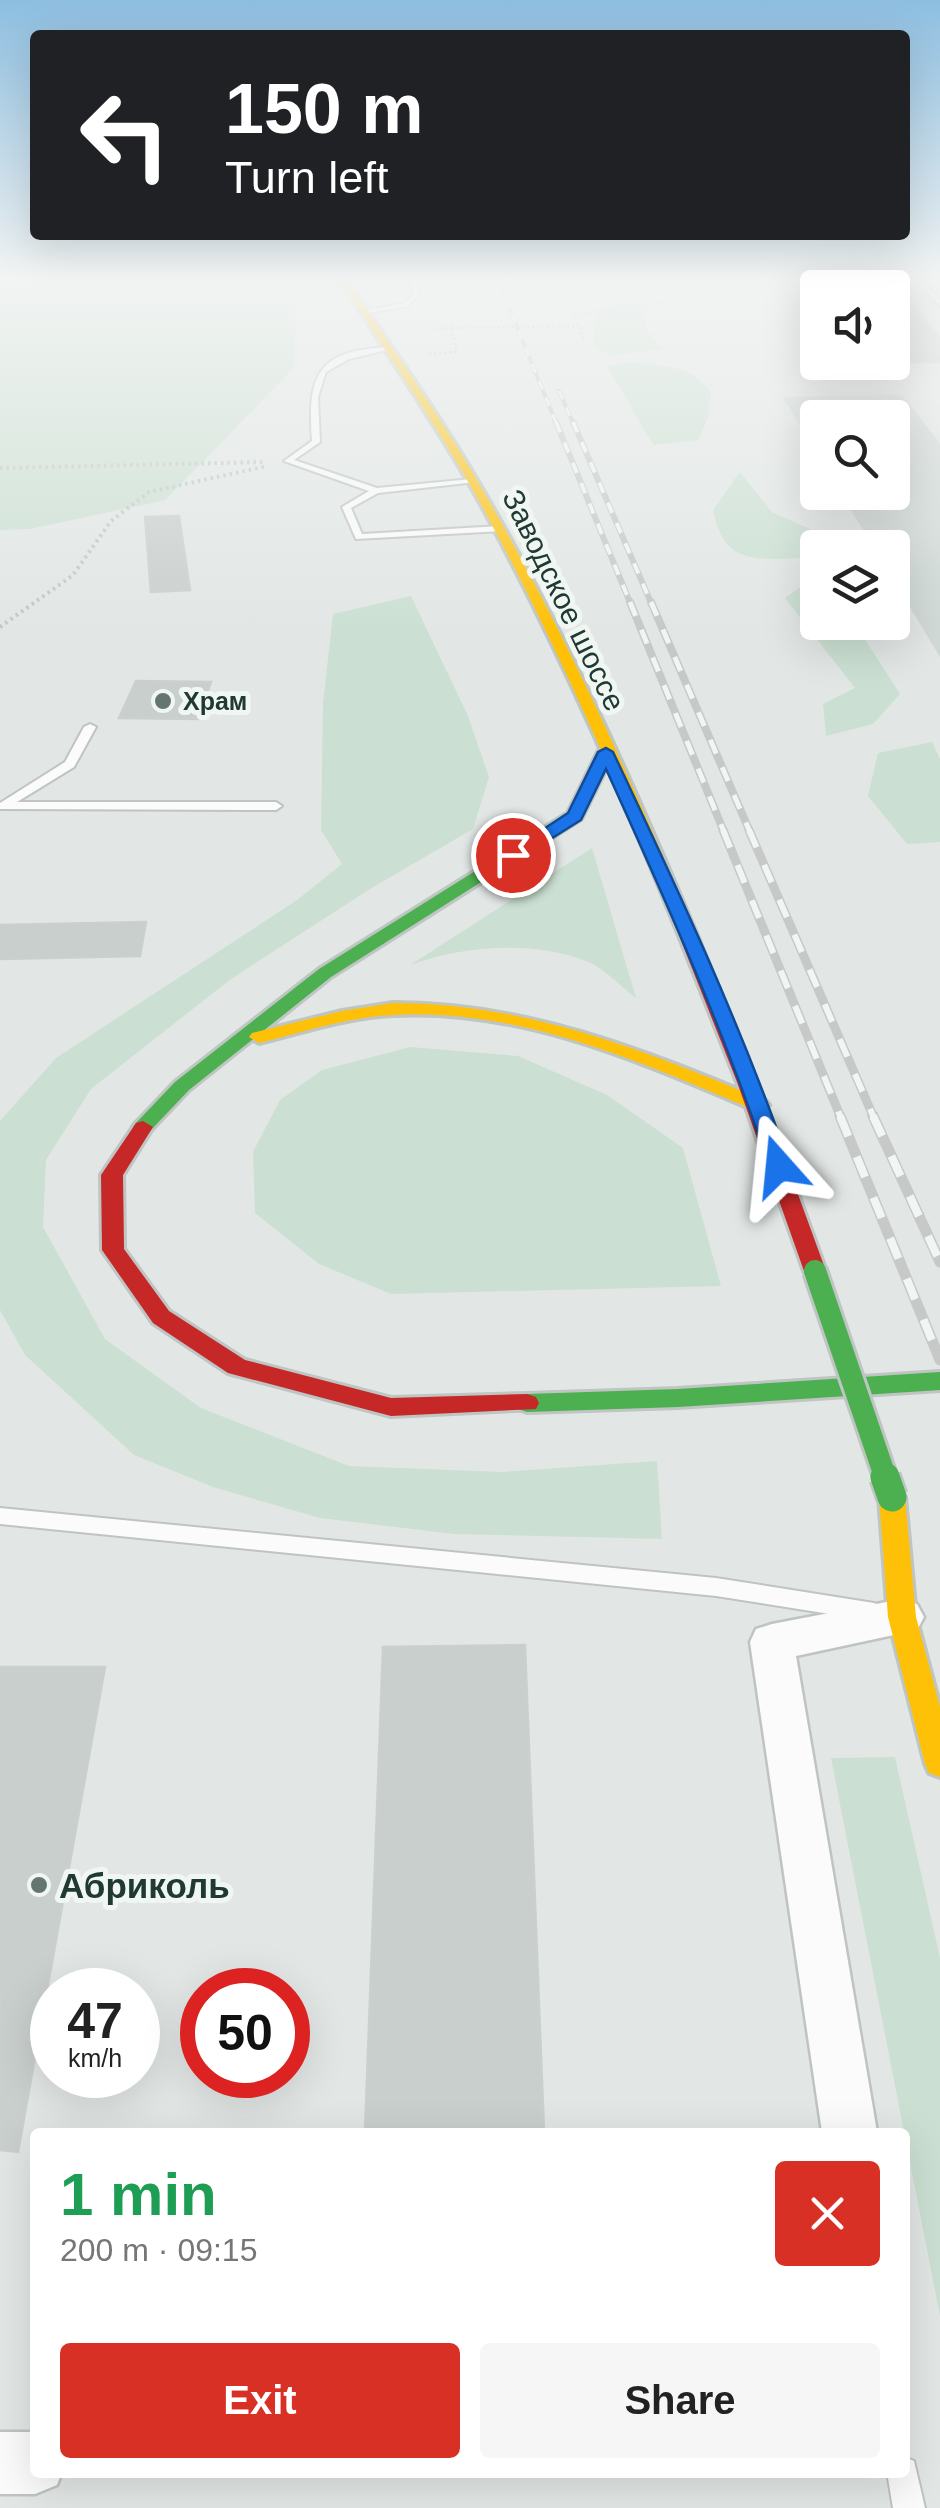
<!DOCTYPE html>
<meta charset="utf-8">
<style>
:root{--surface:#fff;--page:#f6f6f6;--text:#222;--muted:#767676;--accent:#d93025}
body{margin:0;font-family:Arial,sans-serif;background:var(--page);color:var(--text);height:100vh;display:flex;flex-direction:column;font-size:38px;white-space:nowrap}
*{box-sizing:border-box;margin:0}
p{font-size:32px;color:var(--muted)}
.icon{flex:none;width:55px;height:55px;fill:none;stroke:currentColor;stroke-width:2;stroke-linecap:round;stroke-linejoin:round}
.map{position:relative;flex:1;overflow:hidden}
.details{position:absolute;left:30px;top:2128px;width:880px;height:350px;display:flex;flex-direction:column;background:var(--surface);border-radius:10px;box-shadow:0 10px 40px #0002}
.details>*{flex:none}
.guide{position:absolute;left:30px;top:30px;width:880px;height:210px;border-radius:10px;box-shadow:0 10px 40px #0002;background:#202124;color:#fff;overflow:hidden}
.controls{position:absolute;left:800px;top:270px;display:grid;gap:20px}
.controls a{display:grid;place-items:center;width:110px;height:110px;border-radius:10px;background:var(--surface);box-shadow:0 10px 40px #0002;font-size:50px}
.speed{position:absolute;left:30px;top:1968px;display:flex;gap:20px;font-size:50px;font-weight:700;text-align:center}
.speed>*{display:grid;place-content:center;width:130px;height:130px;border-radius:50%;background:var(--surface);box-shadow:0 10px 40px #0002;line-height:1}
.speed small{font-size:25px;font-weight:400}
.speed .limit{border:15px solid #d22;background:#fff;color:#111}
.pin{position:absolute;display:grid;place-items:center;width:85px;height:85px;color:#fff;margin:-42px;border:5px solid #fff;border-radius:50%;box-shadow:0 2px 10px #0007}
.me{position:absolute;width:110px;margin:-55px;rotate:342deg;stroke-linejoin:round;filter:drop-shadow(0 0 8px #0008)}
.turn{display:flex;align-items:center;gap:35px;height:210px;padding:0 30px;font-size:45px}
.turn .icon{width:130px;height:130px;stroke-width:2.5}
.turn b{display:block;font-size:70px;line-height:85px}
.round{display:grid;place-items:center;flex:none;width:105px;height:105px;border-radius:10px;background:var(--page)}
.overview{display:flex;align-items:center;justify-content:space-between;height:170px;padding:0 30px}
h1{font-size:60px;font-weight:700;line-height:75px;color:#1e9e55}
.primary-button{display:flex;gap:20px;margin-top:auto;padding:20px 30px}
.primary-button a{flex:1;height:115px;border-radius:10px;background:var(--accent);color:#fff;font-size:40px;font-weight:700;line-height:115px;text-align:center}
.primary-button a+a{background:var(--page);color:var(--text)}
.map>svg:first-child{display:block}
.built{fill:#d0d9d5}
.green{fill:#cbe0d2}
.building{fill:#c9cfcc;stroke:#cbd0ce;stroke-width:2.5}
.lines{fill:none;stroke-linecap:round;stroke-linejoin:round}
.lane-casing{stroke:#bfc4c2;stroke-width:4}
.street-casing{stroke:#bfc4c2;stroke-width:5}
.fast-casing{stroke:#bec5c2;stroke-width:6}
.slow-casing{stroke:#bec5c2;stroke-width:6}
.jam-casing{stroke:#bec5c2;stroke-width:6}
.path-far1{stroke:#c0c7c6;stroke-width:2.5;stroke-dasharray:2.5 2.5;stroke-linecap:butt}
.path{stroke:#c0c7c6;stroke-width:4;stroke-dasharray:2.5 4;stroke-linecap:butt}
.lane{fill:#fbfbfb;fill-rule:evenodd}
.street{fill:#fbfbfb;fill-rule:evenodd}
.fast{fill:#4caf50;fill-rule:evenodd}
.slow{fill:#ffc107;fill-rule:evenodd}
.jam{fill:#c62828;fill-rule:evenodd}
.rail-far4-casing{stroke:#c6c9c8;stroke-width:4}
.rail-far3-casing{stroke:#c6c9c8;stroke-width:6}
.rail-far2-casing{stroke:#c6c9c8;stroke-width:8}
.rail-far1-casing{stroke:#c6c9c8;stroke-width:9}
.rail-casing{stroke:#c6c9c8;stroke-width:11}
.rail-far4{stroke:#f0f7f3;stroke-width:2.5;stroke-dasharray:9;stroke-linecap:butt}
.rail-far3{stroke:#f0f7f3;stroke-width:4;stroke-dasharray:11;stroke-linecap:butt}
.rail-far2{stroke:#f0f7f3;stroke-width:5;stroke-dasharray:15;stroke-linecap:butt}
.rail-far1{stroke:#f0f7f3;stroke-width:6;stroke-dasharray:19;stroke-linecap:butt}
.rail{stroke:#f0f7f3;stroke-width:8;stroke-dasharray:22;stroke-linecap:butt}
.fast-bridge-far1-casing{stroke:#bec5c2;stroke-width:28;stroke-linecap:butt}
.fast-bridge-casing{stroke:#bec5c2;stroke-width:34;stroke-linecap:butt}
.path-bridge{stroke:#c0c7c6;stroke-width:2.5;stroke-dasharray:2.5 2.5;stroke-linecap:butt}
.fast-bridge-far1{stroke:#4caf50;stroke-width:22}
.fast-bridge{stroke:#4caf50;stroke-width:29}
.route{fill:#1a73e8;stroke:#114b97;stroke-width:2.5}
.poi-dot{fill:#657671;stroke:#f0f7f3;stroke-width:4}
.labels{text-anchor:middle;dominant-baseline:central;stroke-width:10;stroke-linejoin:round;paint-order:stroke}
.far-poi-label{font-size:25px;font-weight:bold;fill:#213933;stroke:#f0f7f3;text-anchor:start}
.street-label{font-size:30px;fill:#213933;stroke:#f0f7f3}
.near-poi-label{font-size:35px;font-weight:bold;fill:#213933;stroke:#f0f7f3;text-anchor:start}
</style>
<div class="map">
<svg width="940" height="2508" viewBox="0 0 940 2508">
<rect width="100%" height="100%" fill="#e2e7e5"/>
<path class="built" d="M 902,395 L 940,443 L 940,657 L 893,579 L 892,548 L 874,547 L 840,493 L 892,492 L 892,418 L 818,418 L 817,454 L 783,397 Z"/>
<g class="green">
<path d="M 0,281 L 279,281 L 296,306 L 294,368 L 165,500 L 30,529 L 0,530 Z"/>
<path d="M 637,292 L 648,332 L 663,349 L 610,356 L 594,345 L 596,319 L 606,296 Z"/>
<path d="M 630,362 C 666,367 688,362 711,393 L 708,417 L 698,440 L 654,445 C 636,419 625,392 606,366 Z"/>
<path d="M 740,472 L 772,512 L 819,533 L 814,558 C 762,557 725,571 713,510 Z"/>
<path d="M 809,581 L 817,590 L 818,622 L 849,623 L 866,641 L 900,694 L 873,724 L 826,736 L 823,704 L 855,688 L 785,598 Z"/>
<path d="M 411,596 L 468,716 L 489,777 L 473,829 L 370,889 L 231,979 L 91,1089 L 46,1160 L 43,1227 L 105,1339 L 201,1408 L 349,1466 L 502,1472 L 657,1461 L 662,1539 L 454,1534 L 320,1518 L 213,1487 L 134,1455 L 25,1355 L 0,1310 L 0,1121 L 56,1058 L 297,900 L 342,864 L 321,830 L 323,703 L 333,614 Z"/>
<path d="M 932,742 L 940,759 L 940,842 L 907,844 L 868,796 L 878,753 Z"/>
<path d="M 592,848 L 636,998 C 621,987 603,967 586,961 C 531,940 463,946 410,965 Z"/>
<path d="M 410,1047 L 518,1056 L 607,1095 L 683,1148 L 721,1286 L 391,1294 L 319,1264 L 255,1213 L 253,1152 L 280,1100 L 322,1070 Z"/>
<path d="M 895,1757 L 940,1958 L 940,2316 L 831,1758 Z"/>
</g>
<g class="building">
<path d="M 892,282 L 940,338 L 940,362 L 912,362 L 892,337 Z"/>
<path d="M 179,516 L 190,590 L 151,592 L 145,517 Z"/>
<path d="M 136,681 L 211,682 L 198,719 L 119,718 Z"/>
<path d="M 146,922 L 140,956 L 0,959 L 0,925 Z"/>
<path d="M 525,1645 L 544,2132 L 365,2132 L 383,1647 Z"/>
<path d="M 0,1667 L 105,1667 L 18,2152 L 0,2150 Z"/>
</g>
<g class="lines">
<g class="lane-casing">
<g id="lane">
<path d="M 410,281 L 416,281 L 419,295 L 408,306 L 363,314 L 360,312 L 404,303 L 413,295 Z"/>
<path d="M 916,281 L 922,281 L 940,300 L 940,306 Z"/>
<path d="M 391,347 L 391,349 L 349,359 L 326,372 L 318,397 L 320,442 L 294,460 L 377,488 L 472,479 L 476,482 L 378,493 L 351,508 L 362,534 L 500,526 L 503,527 L 503,531 L 356,539 L 342,507 L 369,491 L 284,461 L 312,441 C 307,373 318,350 391,347 Z"/>
<path d="M 90,724 L 96,727 L 74,767 L 17,802 L 276,802 L 282,806 L 276,810 L 0,809 L 0,803 L 65,762 L 84,727 Z"/>
<path d="M 0,1508 L 716,1578 L 874,1603 L 882,1606 L 885,1612 L 882,1618 L 874,1621 L 716,1596 L 0,1524 Z"/>
<path d="M 905,2457 L 914,2461 L 925,2508 L 893,2508 L 887,2472 L 905,2472 Z"/>
</g>
</g>
<g class="street-casing">
<g id="street">
<path d="M 902,1599 L 917,1604 L 924,1617 L 917,1630 L 796,1656 L 877,2132 L 822,2132 L 750,1642 L 756,1629 L 772,1624 Z"/>
<path d="M 0,2432 L 35,2432 L 35,2472 L 62,2472 L 57,2485 L 35,2494 L 0,2494 Z"/>
</g>
</g>
<g class="fast-casing">
<g id="fast">
<path d="M 606,747 L 614,752 L 581,819 L 331,977 L 189,1090 L 150,1131 L 136,1131 L 133,1127 L 136,1123 L 175,1082 L 319,969 L 568,813 L 598,752 Z"/>
<path d="M 940,1372 L 940,1390 L 678,1407 L 527,1412 L 518,1409 L 515,1403 L 518,1397 L 527,1394 L 678,1389 Z"/>
</g>
</g>
<g class="slow-casing">
<g id="slow">
<path d="M 341,281 L 349,281 C 395,354 446,424 488,499 C 569,640 635,788 698,938 L 695,942 L 689,943 L 680,938 C 620,789 556,642 479,501 C 437,425 387,355 341,281 Z"/>
<path d="M 393,1003 C 527,1003 644,1050 766,1101 L 769,1105 L 759,1111 L 752,1109 C 638,1061 520,1008 393,1015 C 348,1017 303,1032 259,1043 L 249,1037 L 252,1033 L 342,1011 Z"/>
<path d="M 892,1487 L 901,1490 L 905,1497 L 916,1617 L 940,1707 L 940,1777 L 929,1773 L 925,1764 L 888,1617 L 879,1497 L 883,1490 Z"/>
</g>
</g>
<g class="jam-casing">
<g id="jam">
<path d="M 689,933 L 698,938 L 757,1082 L 826,1271 L 823,1276 L 807,1276 L 804,1271 L 737,1082 L 680,938 Z"/>
<path d="M 143,1121 L 153,1127 L 123,1175 L 124,1249 L 169,1311 L 245,1360 L 391,1398 L 527,1394 L 536,1397 L 539,1403 L 536,1409 L 391,1416 L 228,1373 L 153,1323 L 102,1250 L 101,1175 L 136,1123 Z"/>
</g>
</g>
<g class="path-far1">
<path d="M 436,329 L 452,328"/>
<path d="M 584,339 L 574,315 L 653,304 L 764,281"/>
<path d="M 429,354 L 457,352 L 450,321"/>
</g>
<g class="path">
<path d="M 0,468 L 264,462"/>
<path d="M 0,627 L 73,575 L 111,521 L 149,492 L 267,466"/>
</g>
<use href="#lane" class="lane"/>
<use href="#street" class="street"/>
<use href="#fast" class="fast"/>
<use href="#slow" class="slow"/>
<use href="#jam" class="jam"/>
<g class="rail-far4-casing">
<g id="rail-far4">
<path d="M 498,281 L 557,425"/>
<path d="M 559,391 L 574,425"/>
</g>
</g>
<g class="rail-far3-casing">
<g id="rail-far3">
<path d="M 556,422 L 631,605"/>
<path d="M 573,422 L 652,605"/>
</g>
</g>
<g class="rail-far2-casing">
<g id="rail-far2">
<path d="M 630,602 L 724,832"/>
<path d="M 651,602 L 750,832"/>
</g>
</g>
<g class="rail-far1-casing">
<g id="rail-far1">
<path d="M 723,830 L 841,1118"/>
<path d="M 749,830 L 874,1118"/>
</g>
</g>
<g class="rail-casing">
<g id="rail">
<path d="M 840,1116 L 940,1360"/>
<path d="M 873,1116 L 940,1262"/>
</g>
</g>
<use href="#rail-far4" class="rail-far4"/>
<use href="#rail-far3" class="rail-far3"/>
<use href="#rail-far2" class="rail-far2"/>
<use href="#rail-far1" class="rail-far1"/>
<use href="#rail" class="rail"/>
<g class="fast-bridge-far1-casing">
<path id="fast-bridge-far1" d="M 815,1271 L 886,1479"/>
</g>
<g class="fast-bridge-casing">
<path id="fast-bridge" d="M 885,1477 L 892,1497"/>
</g>
<path class="path-bridge" d="M 452,328 L 579,326"/>
<use href="#fast-bridge-far1" class="fast-bridge-far1"/>
<use href="#fast-bridge" class="fast-bridge"/>
</g>
<linearGradient id="sky" x2="0" y2="1"><stop stop-color="#8dbee0"/><stop offset="0.44" stop-color="#f2f4f3"/><stop offset="1" stop-color="#f2f4f3" stop-opacity="0"/></linearGradient>
<rect width="940" height="632" fill="url(#sky)"/>
<path class="route" d="M 606,748 L 613,752 C 677,888 741,1024 790,1166 L 787,1170 L 772,1170 L 769,1166 C 724,1030 665,899 606,769 L 581,820 L 519,859 L 504,855 L 568,813 L 598,752 Z"/>
<g class="poi-dot">
<circle cx="163" cy="701" r="10"/>
<circle cx="39" cy="1885" r="10"/>
</g>
<g class="labels">
<g class="far-poi-label">
<text x="183" y="701">Храм</text>
</g>
<g class="street-label">
<text transform="translate(564 600) rotate(64)">Заводское шоссе</text>
</g>
<g class="near-poi-label">
<text x="59" y="1885">Абриколь</text>
</g>
</g>
</svg>
<div class="controls">
<a><svg class="icon" aria-label="sound" viewBox="0 0 24 24"><path d="M4 9h4l5-4v14l-5-4H4zM17 9q2 3 0 6"/></svg></a>
<a><svg class="icon" aria-label="search" viewBox="0 0 24 24"><circle cx="10" cy="10" r="6"/><path d="M15 15l6 6"/></svg></a>
<a><svg class="icon" aria-label="layers" viewBox="0 0 24 24"><path d="M12 4l9 5-9 5-9-5zM3 14l9 5 9-5"/></svg></a>
</div>
<div class="speed"><div>47<small>km/h</small></div><div class="limit">50</div></div>
<div class="pin" style="left:513px;top:855px;background:#d93025"><svg class="icon" aria-label="arrive" viewBox="0 0 24 24"><path d="M6 21V4h12l-3 4 3 4H6"/></svg></div>
<svg class="me" style="left:779px;top:1166px" viewBox="-20 -20 40 40"><path d="M0-17L14 15 0 8-14 15z" fill="#1a73e8" stroke="#fff" stroke-width="4"/></svg>
<div class="guide">
<div class="turn"><svg class="icon" aria-label="left" viewBox="0 0 24 24"><path d="M17 20v-9H6M10 6l-5 5 5 5"/></svg><div><b>150 m</b>Turn left</div></div>
</div>
<section class="details">
<div class="overview"><div><h1>1 min</h1><p>200 m · 09:15</p></div><a class="round" style="background:#d93025;color:#fff"><svg class="icon" aria-label="close" viewBox="0 0 24 24"><path d="M6 6l12 12M18 6L6 18"/></svg></a></div>
<div class="primary-button"><a>Exit</a><a>Share</a></div>
</section>
</div>
